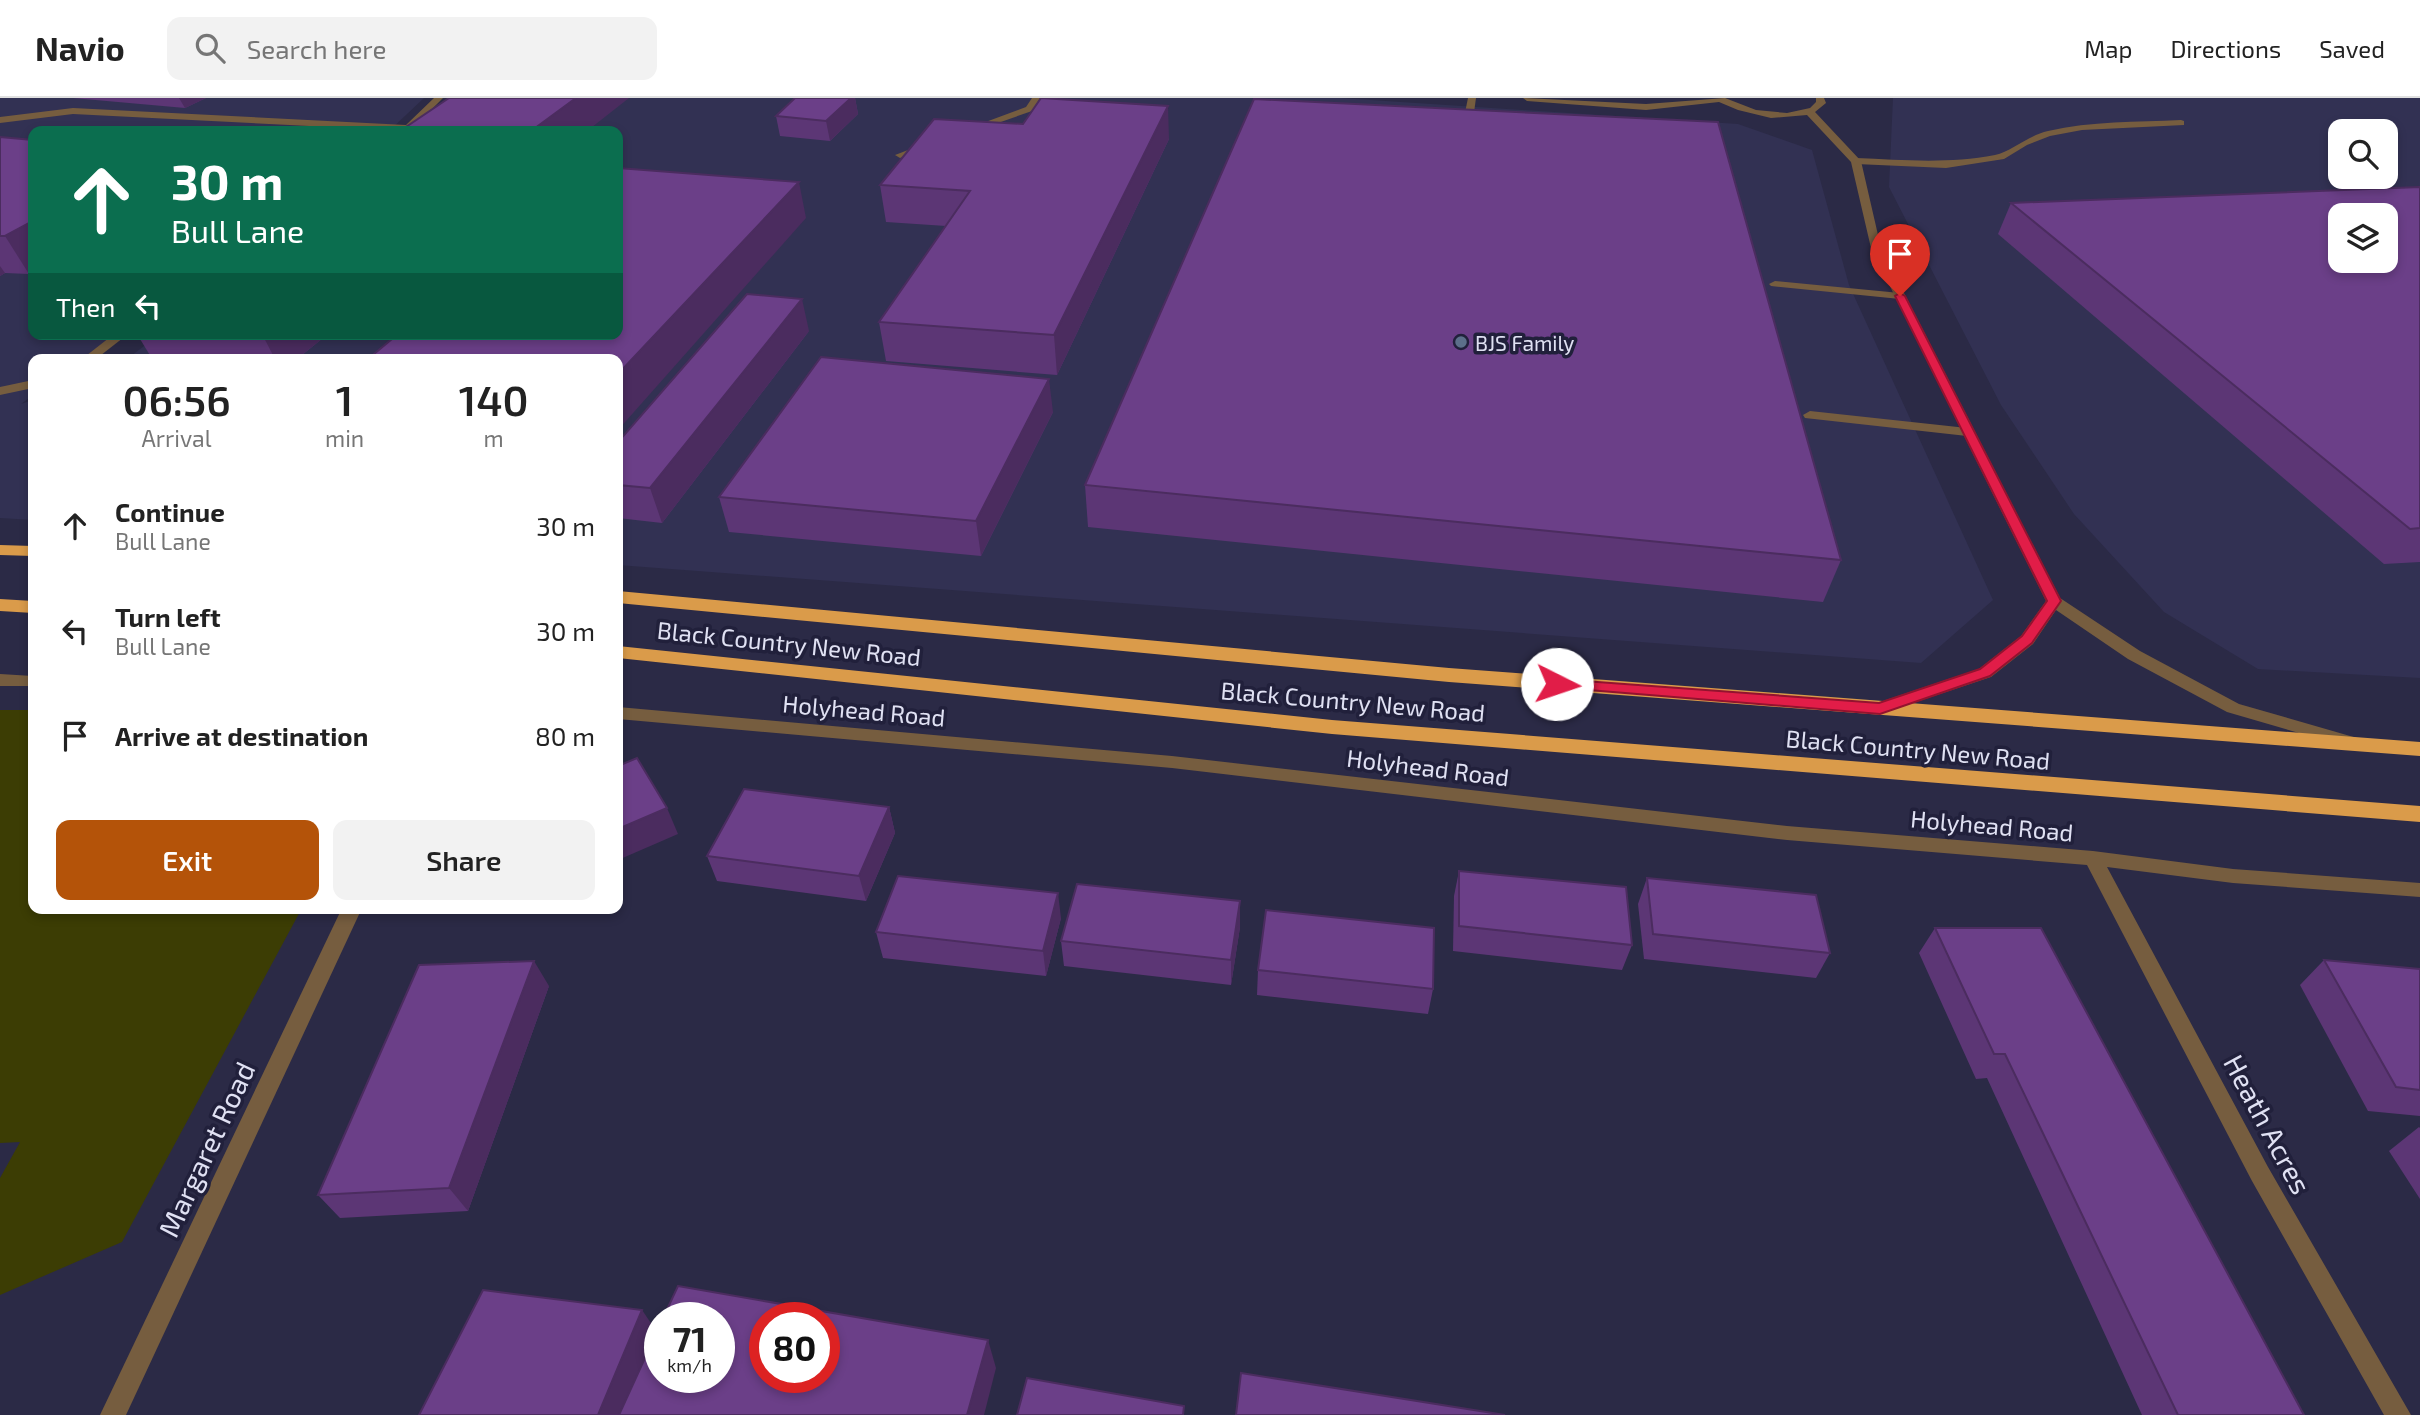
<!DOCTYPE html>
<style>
:root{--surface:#fff;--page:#f2f2f2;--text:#222;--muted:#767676;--line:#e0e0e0;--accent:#b45309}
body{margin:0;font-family:"Exo 2",sans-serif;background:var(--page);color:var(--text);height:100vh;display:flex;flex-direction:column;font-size:26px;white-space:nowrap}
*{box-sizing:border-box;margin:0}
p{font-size:23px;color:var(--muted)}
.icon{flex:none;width:38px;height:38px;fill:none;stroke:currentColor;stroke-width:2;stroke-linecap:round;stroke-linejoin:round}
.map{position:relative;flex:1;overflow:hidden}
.side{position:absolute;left:28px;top:256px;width:595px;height:560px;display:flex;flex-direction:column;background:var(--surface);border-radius:14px;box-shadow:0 4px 10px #0003}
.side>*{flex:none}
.top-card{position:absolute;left:28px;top:28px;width:595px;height:214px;border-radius:14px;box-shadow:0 4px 10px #0003;background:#0b6e4f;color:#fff;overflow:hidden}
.tools{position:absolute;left:2328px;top:21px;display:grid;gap:14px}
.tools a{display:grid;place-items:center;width:70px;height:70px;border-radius:14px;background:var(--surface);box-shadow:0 4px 10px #0003;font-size:35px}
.speed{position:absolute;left:644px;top:1204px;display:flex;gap:14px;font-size:35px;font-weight:700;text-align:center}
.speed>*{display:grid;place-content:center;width:91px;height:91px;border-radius:50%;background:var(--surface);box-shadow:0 4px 10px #0003;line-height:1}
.speed small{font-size:18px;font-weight:400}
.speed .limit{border:10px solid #d22;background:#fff;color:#111}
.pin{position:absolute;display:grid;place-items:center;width:60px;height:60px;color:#fff;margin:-72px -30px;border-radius:50% 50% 50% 0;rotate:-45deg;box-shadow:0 0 7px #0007}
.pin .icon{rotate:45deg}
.me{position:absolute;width:77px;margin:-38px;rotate:94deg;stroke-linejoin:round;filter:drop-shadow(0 0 5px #0008)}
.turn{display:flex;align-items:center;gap:24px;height:147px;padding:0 28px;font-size:32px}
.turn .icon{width:91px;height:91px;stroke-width:2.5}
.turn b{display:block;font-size:49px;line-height:60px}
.then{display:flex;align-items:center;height:66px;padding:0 28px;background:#0003;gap:14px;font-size:26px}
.eta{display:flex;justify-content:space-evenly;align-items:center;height:119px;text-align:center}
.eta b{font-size:42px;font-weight:600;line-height:49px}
.action{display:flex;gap:14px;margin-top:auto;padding:14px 28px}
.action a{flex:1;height:80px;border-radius:14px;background:var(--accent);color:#fff;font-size:28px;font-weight:600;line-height:80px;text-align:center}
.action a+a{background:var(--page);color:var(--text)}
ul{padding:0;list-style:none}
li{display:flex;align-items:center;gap:21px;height:105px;padding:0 28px}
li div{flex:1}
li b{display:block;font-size:26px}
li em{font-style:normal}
header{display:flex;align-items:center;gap:42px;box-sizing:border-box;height:98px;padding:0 35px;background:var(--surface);border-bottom:2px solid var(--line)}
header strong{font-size:33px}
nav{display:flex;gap:38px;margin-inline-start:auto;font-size:24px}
.search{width:490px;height:63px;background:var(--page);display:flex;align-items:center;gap:18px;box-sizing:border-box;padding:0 24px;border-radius:14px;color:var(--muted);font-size:26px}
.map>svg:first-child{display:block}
.built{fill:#323153;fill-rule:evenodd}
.green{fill:#3c3d04}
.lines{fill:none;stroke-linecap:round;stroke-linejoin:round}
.lane{fill:#765d3f;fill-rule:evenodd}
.street{fill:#765d3f;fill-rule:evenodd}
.highway{fill:#da9b4a;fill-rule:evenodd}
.wall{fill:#5c3675}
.shaded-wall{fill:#4b2c5f}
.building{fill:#6b3f88;stroke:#4b2c5f;stroke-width:2;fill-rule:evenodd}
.route{fill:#e11d48;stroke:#92132f;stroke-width:2}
.service-dot{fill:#5c6f8a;stroke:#21203b;stroke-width:2.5}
.labels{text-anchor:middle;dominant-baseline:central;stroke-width:7;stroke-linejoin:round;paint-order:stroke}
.far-poi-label{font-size:21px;fill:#e0e1f3;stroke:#21203b;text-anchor:start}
.street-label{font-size:24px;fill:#e0e1f3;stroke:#21203b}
.near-street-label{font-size:28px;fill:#e0e1f3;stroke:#21203b}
</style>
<header>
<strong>Navio</strong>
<div class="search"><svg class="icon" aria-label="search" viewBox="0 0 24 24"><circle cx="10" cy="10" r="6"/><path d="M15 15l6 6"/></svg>Search here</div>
<nav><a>Map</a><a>Directions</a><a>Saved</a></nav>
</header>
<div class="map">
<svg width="2420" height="1317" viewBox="0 0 2420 1317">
<rect width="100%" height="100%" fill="#2b2a46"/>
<g class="built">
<path d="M 0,0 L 424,0 L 389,33 L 33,33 L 33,236 L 117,236 L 83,261 L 33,261 L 33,297 L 21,306 L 33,302 L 33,422 L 0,420 Z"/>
<path d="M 475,0 L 1340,0 L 1738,26 L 1812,52 L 1849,187 L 1993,502 L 1921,565 L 618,467 L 618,261 L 127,261 L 160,236 L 618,236 L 618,33 L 430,33 Z"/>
<path d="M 1893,0 L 2420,0 L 2420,580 L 2258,571 L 2164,514 L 2074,416 L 2001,307 L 1889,89 ZM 2340,33 L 2385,33 L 2385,79 L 2340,79 ZM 2340,117 L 2385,117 L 2385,163 L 2340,163 Z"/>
</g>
<path class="green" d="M 0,612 L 33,612 L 33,810 L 302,810 L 122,1144 L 0,1197 L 0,1080 L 20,1044 L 0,1045 Z"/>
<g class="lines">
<g class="lane">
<path d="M 434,0 L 443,0 L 410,33 L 73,16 L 0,25 L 0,19 L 73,10 L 406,27 Z"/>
<path d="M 1032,0 L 1040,0 L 1032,13 L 972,34 L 964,32 L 1026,9 Z"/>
<path d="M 1468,0 L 1476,0 L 1472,29 L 1467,32 L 1462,29 Z"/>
<path d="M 2181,22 L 2184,23 L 2184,27 L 2082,32 L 2050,38 L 2027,47 L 2004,61 L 1946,70 L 1856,66 L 1851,63 L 1856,60 C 1903,62 1948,66 1995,57 C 2012,53 2029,37 2048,33 C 2091,23 2137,24 2181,22 Z"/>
<path d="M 929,44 L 934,47 L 932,49 L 900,60 L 895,57 Z"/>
<path d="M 1775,183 L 1900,195 L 1906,198 L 1900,201 L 1771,188 L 1769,186 Z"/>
<path d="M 114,236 L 128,236 L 96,261 L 82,261 Z"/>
<path d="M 33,282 L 33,290 L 0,297 L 0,289 Z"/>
<path d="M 1810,313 L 1967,330 L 1974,334 L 1967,338 L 1805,320 L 1803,317 Z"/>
</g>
<g class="street">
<path d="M 1523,0 L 1646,6 L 1725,0 L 1756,12 L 1787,15 L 1810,10 L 1816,4 L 1816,0 L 1824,0 L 1826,5 L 1815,14 L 1861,63 L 1881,150 L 2060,500 L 2140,553 L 2239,606 L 2357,640 L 2360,644 L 2357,648 L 2351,650 L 2227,614 L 2128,561 L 2056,512 L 2033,546 L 1991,579 L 1886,614 L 1874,614 L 1872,610 L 1874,606 L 1979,571 L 2021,538 L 2046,503 L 1871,150 L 1851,64 L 1807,17 L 1771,20 L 1738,12 L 1719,4 L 1646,12 L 1527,3 Z"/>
<path d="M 0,576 L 33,578 L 33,588 L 0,588 Z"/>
<path d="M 618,609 L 1172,658 L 1787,728 L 2093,753 L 2233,771 L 2420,785 L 2420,799 L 2233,785 L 2107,769 L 2268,1069 L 2411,1317 L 2384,1317 L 2252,1083 L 2087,767 L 1787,742 L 1172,670 L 618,621 Z"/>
<path d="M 342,810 L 362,810 L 126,1317 L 100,1317 Z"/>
</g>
<g class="highway">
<path d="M 0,447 L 33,448 L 33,458 L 0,457 Z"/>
<path d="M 618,493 L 1449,570 L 2420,644 L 2420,658 L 1449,584 L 618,505 Z"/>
<path d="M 0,501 L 33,503 L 33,515 L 0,513 Z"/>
<path d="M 618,548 L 1332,622 L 2420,708 L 2420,724 L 1332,636 L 618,560 Z"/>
</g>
</g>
<g class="wall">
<path d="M 73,0 L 206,0 L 185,10 Z"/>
<path d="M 795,0 L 855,0 L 858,16 L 830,43 L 780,38 L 776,18 Z"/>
<path d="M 0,39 L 33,42 L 33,174 L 29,176 L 5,175 L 0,178 Z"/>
<path d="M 1169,41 L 1057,277 L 886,263 L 879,224 L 946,128 L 886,124 L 880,87 Z"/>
<path d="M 2420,89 L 2420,464 L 2384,466 L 1998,136 L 2011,105 Z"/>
<path d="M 809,233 L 662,425 L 618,420 L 618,344 Z"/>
<path d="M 137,236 L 328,236 L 297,261 L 170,261 L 151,259 Z"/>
<path d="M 1053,314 L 981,458 L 729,434 L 719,399 Z"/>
<path d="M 1085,387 L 1841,462 L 1823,504 L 1088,429 Z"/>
<path d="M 889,709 L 895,735 L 866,803 L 717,783 L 707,758 Z"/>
<path d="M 1459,773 L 1632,847 L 1622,872 L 1453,853 L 1454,798 Z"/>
<path d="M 1647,780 L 1830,855 L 1816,880 L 1644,861 L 1638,806 Z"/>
<path d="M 1240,803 L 1240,829 L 1231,887 L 1064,868 L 1061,843 Z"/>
<path d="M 1061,820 L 1046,878 L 883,860 L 876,834 Z"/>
<path d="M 1935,830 L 2304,1317 L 2142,1317 L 1987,980 L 1976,981 L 1919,855 Z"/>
<path d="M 2324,862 L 2420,871 L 2420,1018 L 2368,1013 L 2300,887 Z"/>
<path d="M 1258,872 L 1433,891 L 1428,916 L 1257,897 Z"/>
<path d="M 549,888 L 468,1113 L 340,1120 L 318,1097 Z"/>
<path d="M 2419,1029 L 2420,1030 L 2420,1101 L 2389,1053 Z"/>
</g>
<g class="shaded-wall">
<path d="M 179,0 L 206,0 L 185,10 Z"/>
<path d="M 576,0 L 629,0 L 587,33 L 531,33 Z"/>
<path d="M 851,0 L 855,0 L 858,16 L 830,43 L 826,23 Z"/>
<path d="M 1168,8 L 1169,41 L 1057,277 L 1054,237 Z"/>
<path d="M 620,54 L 623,65 L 618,70 L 618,56 Z"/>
<path d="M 799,84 L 806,120 L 618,332 L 618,276 Z"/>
<path d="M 33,123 L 33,174 L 29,176 L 5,138 Z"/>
<path d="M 0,168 L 5,175 L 0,178 Z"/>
<path d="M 802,201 L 809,233 L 662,425 L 650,390 Z"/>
<path d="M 262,236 L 328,236 L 297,261 L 275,261 Z"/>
<path d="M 1049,281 L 1053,314 L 981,458 L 976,423 Z"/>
<path d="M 889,709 L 895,735 L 866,803 L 859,778 Z"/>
<path d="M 667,710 L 678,736 L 618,762 L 618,731 Z"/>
<path d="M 1058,795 L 1061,820 L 1046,878 L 1043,853 Z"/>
<path d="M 1240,803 L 1240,829 L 1231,887 L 1231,862 Z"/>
<path d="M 534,863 L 549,888 L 468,1113 L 449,1090 Z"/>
<path d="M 642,1212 L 657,1234 L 623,1317 L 598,1317 Z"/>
<path d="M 988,1242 L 996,1270 L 984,1317 L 967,1317 Z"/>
</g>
<g class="building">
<path d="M 449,0 L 576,0 L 531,33 L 400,33 Z"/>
<path d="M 795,0 L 851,0 L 826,23 L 776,18 Z"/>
<path d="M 1041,0 L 1168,8 L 1054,237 L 879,224 L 970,93 L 880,87 L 934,21 L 1023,26 Z"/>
<path d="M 1254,1 L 1718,24 L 1841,462 L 1085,387 Z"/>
<path d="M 0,39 L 33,42 L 33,123 L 5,138 L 0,138 Z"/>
<path d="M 618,70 L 799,84 L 618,276 L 618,261 L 368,261 L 398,236 L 618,236 Z"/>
<path d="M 2420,89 L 2420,430 L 2410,431 L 2011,105 ZM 2340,117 L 2385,117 L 2385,163 L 2340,163 Z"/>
<path d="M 747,196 L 802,201 L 650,390 L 618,387 L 618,344 Z"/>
<path d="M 821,259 L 1049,281 L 976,423 L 719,399 Z"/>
<path d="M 637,660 L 667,710 L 618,731 L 618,668 Z"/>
<path d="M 744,691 L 889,709 L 859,778 L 707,758 Z"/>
<path d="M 1459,773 L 1626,789 L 1632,847 L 1459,828 Z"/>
<path d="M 898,778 L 1058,795 L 1043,853 L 876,834 Z"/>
<path d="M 1647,780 L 1816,797 L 1830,855 L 1653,836 Z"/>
<path d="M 1077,786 L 1240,803 L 1231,862 L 1061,843 Z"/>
<path d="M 1266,812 L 1434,830 L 1433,891 L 1258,872 Z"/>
<path d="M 1935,830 L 2041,830 L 2304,1317 L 2178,1317 L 2005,956 L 1994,956 Z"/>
<path d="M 2324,862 L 2420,871 L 2420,992 L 2396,989 Z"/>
<path d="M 534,863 L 449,1090 L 318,1097 L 419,867 Z"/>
<path d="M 678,1188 L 988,1242 L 967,1317 L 619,1317 L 660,1227 L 660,1279 L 719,1279 L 719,1220 L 663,1220 ZM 765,1220 L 824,1220 L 824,1279 L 765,1279 Z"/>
<path d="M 483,1192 L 642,1212 L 598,1317 L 419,1317 Z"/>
<path d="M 1241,1275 L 1505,1317 L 1236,1317 Z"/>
<path d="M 1027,1280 L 1184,1308 L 1183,1317 L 1017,1317 Z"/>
</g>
<path class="route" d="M 1900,195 L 1905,198 L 2061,503 L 2032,545 L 1990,578 L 1880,616 L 1552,589 L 1549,586 L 1552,582 L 1557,581 L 1879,605 L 1980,571 L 2022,538 L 2047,503 L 1895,198 Z"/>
<circle class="service-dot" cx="1461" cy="244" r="7"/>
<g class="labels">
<g class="far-poi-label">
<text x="1475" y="244">BJS Family</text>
</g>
<g class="street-label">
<text transform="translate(789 545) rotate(6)">Black Country New Road</text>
<text transform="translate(1353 603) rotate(5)">Black Country New Road</text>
<text transform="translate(864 612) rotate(5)">Holyhead Road</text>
<text transform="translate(1918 651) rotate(5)">Black Country New Road</text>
<text transform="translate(1428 669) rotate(7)">Holyhead Road</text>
<text transform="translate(1992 727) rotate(5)">Holyhead Road</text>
</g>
<g class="near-street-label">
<text transform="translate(2268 1026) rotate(62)">Heath Acres</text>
<text transform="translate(206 1051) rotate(-65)">Margaret Road</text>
</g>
</g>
</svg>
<div class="tools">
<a><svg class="icon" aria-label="search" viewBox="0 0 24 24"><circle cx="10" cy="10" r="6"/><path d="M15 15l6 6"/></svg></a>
<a><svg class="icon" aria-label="layers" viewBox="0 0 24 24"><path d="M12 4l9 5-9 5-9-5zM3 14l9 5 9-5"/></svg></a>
</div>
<div class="speed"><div>71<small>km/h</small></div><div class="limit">80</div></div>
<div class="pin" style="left:1900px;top:198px;background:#d93025"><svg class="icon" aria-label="arrive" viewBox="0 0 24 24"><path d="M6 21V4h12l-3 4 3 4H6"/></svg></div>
<svg class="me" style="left:1557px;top:586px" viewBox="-20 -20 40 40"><circle r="19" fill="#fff"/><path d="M0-13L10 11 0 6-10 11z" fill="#e11d48"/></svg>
<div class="top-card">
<div class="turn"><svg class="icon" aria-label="ahead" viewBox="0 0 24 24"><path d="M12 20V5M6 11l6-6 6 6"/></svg><div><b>30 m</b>Bull Lane</div></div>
<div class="then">Then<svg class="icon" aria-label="left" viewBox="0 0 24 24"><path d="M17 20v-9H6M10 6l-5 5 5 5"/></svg></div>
</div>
<section class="side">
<div class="eta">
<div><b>06:56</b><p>Arrival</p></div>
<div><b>1</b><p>min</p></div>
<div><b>140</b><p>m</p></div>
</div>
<ul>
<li><svg class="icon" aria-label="ahead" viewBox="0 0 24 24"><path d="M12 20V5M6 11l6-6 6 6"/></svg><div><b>Continue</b><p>Bull Lane</p></div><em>30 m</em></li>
<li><svg class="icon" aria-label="left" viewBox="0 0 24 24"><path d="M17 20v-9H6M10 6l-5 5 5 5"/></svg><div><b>Turn left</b><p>Bull Lane</p></div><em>30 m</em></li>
<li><svg class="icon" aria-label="arrive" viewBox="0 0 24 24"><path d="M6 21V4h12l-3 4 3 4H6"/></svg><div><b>Arrive at destination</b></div><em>80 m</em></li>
</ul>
<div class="action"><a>Exit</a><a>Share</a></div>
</section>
</div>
